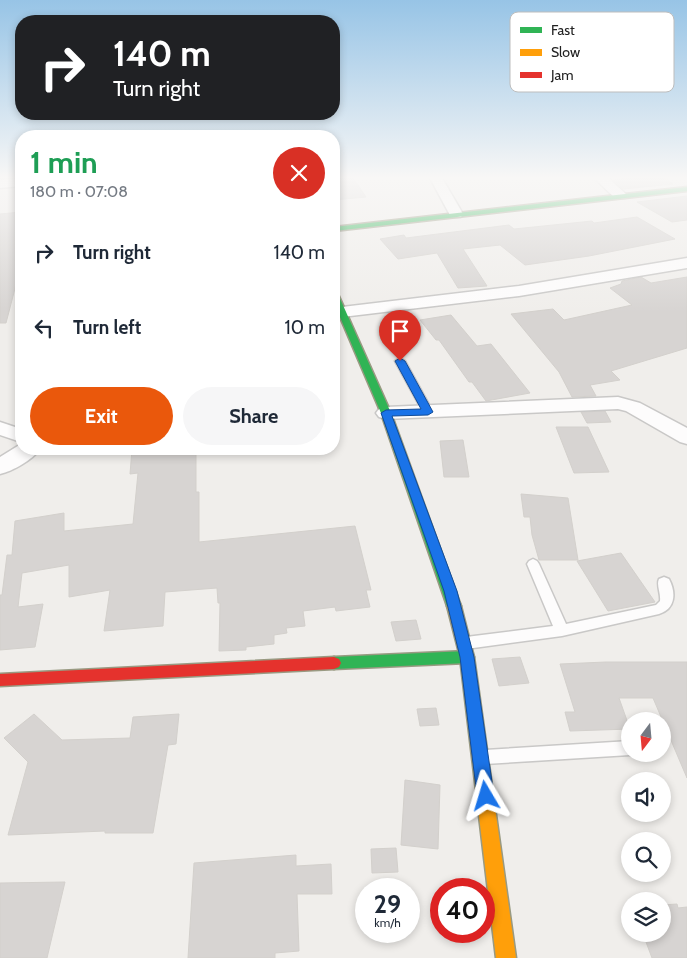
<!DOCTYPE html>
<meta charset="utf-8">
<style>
:root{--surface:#fff;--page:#f6f6f7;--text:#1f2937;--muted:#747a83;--accent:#ea580c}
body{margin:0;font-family:Cabin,sans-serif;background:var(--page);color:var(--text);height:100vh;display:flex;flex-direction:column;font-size:19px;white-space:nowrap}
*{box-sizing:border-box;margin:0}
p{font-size:16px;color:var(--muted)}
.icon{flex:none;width:28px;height:28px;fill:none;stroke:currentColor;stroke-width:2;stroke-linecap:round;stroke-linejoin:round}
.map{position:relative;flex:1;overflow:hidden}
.panel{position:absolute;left:15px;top:130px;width:325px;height:325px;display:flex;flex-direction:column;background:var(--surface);border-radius:20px;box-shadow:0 2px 8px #0003}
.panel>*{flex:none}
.banner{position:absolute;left:15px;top:15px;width:325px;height:105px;border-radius:20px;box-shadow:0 2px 8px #0003;background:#202124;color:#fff;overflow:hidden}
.needle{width:32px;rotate:196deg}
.fabs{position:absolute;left:621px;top:712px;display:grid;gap:10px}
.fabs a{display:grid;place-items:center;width:50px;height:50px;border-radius:50%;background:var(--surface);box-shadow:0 2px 8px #0003;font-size:25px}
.speed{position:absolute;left:355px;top:878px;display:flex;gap:10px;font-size:25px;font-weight:700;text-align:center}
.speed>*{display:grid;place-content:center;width:65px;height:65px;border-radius:50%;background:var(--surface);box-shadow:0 2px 8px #0003;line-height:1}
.speed small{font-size:12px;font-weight:400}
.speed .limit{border:8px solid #d22;background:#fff;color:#111}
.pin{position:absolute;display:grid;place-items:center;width:42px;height:42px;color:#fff;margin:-51px -21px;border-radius:50% 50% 50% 0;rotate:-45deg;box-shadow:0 0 5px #0007}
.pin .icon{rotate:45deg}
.me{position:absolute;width:55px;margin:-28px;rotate:353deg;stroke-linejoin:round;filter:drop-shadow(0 0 4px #0008)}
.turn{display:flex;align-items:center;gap:18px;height:105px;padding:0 15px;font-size:22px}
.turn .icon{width:65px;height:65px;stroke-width:2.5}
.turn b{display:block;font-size:35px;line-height:42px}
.round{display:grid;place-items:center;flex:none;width:52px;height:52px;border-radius:26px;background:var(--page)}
.headline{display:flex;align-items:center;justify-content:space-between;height:85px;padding:0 15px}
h1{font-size:30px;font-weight:800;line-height:38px;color:#1e9e55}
.button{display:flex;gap:10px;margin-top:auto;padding:10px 15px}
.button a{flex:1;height:58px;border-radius:30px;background:var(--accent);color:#fff;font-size:20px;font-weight:800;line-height:58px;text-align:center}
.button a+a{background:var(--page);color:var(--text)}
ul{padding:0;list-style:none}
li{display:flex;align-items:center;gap:15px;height:75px;padding:0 15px}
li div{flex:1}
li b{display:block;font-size:19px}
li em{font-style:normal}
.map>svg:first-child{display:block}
.building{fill:#d7d4d2;stroke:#d3d0cc}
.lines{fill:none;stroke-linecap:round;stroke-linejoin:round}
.lane-casing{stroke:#c9c8c7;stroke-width:3}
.street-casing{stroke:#c9c8c7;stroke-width:3}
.fast-casing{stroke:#999a82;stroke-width:3}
.slow-casing{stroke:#999a82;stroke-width:3}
.jam-casing{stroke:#999a82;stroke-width:3}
.lane{fill:#fdfcfc;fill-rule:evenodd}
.street{fill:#fdfcfc;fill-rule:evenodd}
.fast{fill:#30b455;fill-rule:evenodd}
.slow{fill:#ff9f0a;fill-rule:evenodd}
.jam{fill:#e5322d;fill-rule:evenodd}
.route{fill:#1a73e8;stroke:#114b97}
.key{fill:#fff;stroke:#bdbdbd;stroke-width:1}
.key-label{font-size:14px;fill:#222}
</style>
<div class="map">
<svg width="687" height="958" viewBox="0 0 687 958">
<rect width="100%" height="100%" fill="#f0eeeb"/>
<g class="building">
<path d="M 334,178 L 353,178 L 366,197 L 334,200 Z"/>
<path d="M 629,178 L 665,178 L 673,184 L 623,189 L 613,180 Z"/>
<path d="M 687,196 L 687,220 L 672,222 L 637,202 Z"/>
<path d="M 21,212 L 21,273 L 19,273 L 6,323 L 0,323 L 0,214 Z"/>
<path d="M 637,217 L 675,239 L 589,256 L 525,265 L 500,245 L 463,249 L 487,286 L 458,288 L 437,253 L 398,259 L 380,239 L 404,235 L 406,238 L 509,225 L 514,229 L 592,221 L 594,223 Z"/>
<path d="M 641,277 L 651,283 L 687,277 L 687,348 L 611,371 L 620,380 L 590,385 L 596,396 L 572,397 L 559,372 L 511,314 L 553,309 L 564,320 L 632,305 L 610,288 L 621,284 L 622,281 Z"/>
<path d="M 451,315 L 477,346 L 491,344 L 530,393 L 486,401 L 472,382 L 469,382 L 439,340 L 436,340 L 420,320 Z"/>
<path d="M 605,411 L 611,422 L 587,423 L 581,412 Z"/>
<path d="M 556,427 L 588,427 L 609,472 L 574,473 Z"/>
<path d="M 463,440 L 469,477 L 444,477 L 440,441 Z"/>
<path d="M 132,449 L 196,449 L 196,492 L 199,492 L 199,542 L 355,526 L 371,590 L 366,590 L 370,607 L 336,611 L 335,607 L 303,611 L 305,626 L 286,628 L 287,633 L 274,635 L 274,644 L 246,647 L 246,650 L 219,651 L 220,603 L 218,603 L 217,588 L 165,592 L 163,626 L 104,631 L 110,590 L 69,597 L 69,565 L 22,573 L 18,607 L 43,604 L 35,647 L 0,650 L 0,595 L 2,595 L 7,555 L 12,555 L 15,521 L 64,513 L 64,531 L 133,524 L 138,473 L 130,474 Z"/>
<path d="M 521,494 L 568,498 L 578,560 L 539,560 L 532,535 L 530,517 L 524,517 Z"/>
<path d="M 621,553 L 655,602 L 608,611 L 577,561 Z"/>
<path d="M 416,620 L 421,639 L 396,641 L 391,622 Z"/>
<path d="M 520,657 L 529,683 L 499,686 L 492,659 Z"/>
<path d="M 606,662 L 687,662 L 687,778 L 653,698 L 619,698 L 630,729 L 570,731 L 565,712 L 575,712 L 560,664 Z"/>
<path d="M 436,708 L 439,725 L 420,726 L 417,709 Z"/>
<path d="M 34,714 L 62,740 L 130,738 L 133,717 L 179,714 L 176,744 L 168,745 L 153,833 L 105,833 L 105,831 L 8,835 L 28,762 L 4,738 Z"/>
<path d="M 405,780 L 440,785 L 438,849 L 401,845 Z"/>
<path d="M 396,848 L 398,872 L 372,873 L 371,849 Z"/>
<path d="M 296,855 L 296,866 L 331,864 L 332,894 L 297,894 L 299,951 L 275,953 L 275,958 L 188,958 L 194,863 Z"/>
<path d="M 65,882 L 47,958 L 0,958 L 0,883 Z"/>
<path d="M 677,904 L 678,908 L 687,907 L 687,958 L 652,958 L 643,934 L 662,934 L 662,905 Z"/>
</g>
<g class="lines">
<g class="lane-casing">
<g id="lane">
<path d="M 400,358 L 405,361 L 433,412 L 432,414 L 428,415 L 423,412 L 395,361 Z"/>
<path d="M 533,559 L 537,561 L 539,564 L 566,624 L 656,605 L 660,601 C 661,593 656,585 659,579 L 664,577 L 669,579 C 676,592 676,609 659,614 L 562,636 L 466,649 L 461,647 L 459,643 L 461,639 L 466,637 L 553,626 L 527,564 L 529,561 Z"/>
<path d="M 630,741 L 630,754 L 634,754 L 630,755 L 485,764 L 479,762 L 477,757 L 479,752 L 485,750 Z"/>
</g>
</g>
<g class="street-casing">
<g id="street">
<path d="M 21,178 L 21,186 L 0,188 L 0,180 Z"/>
<path d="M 430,178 L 442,178 L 463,214 L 461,217 L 451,217 Z"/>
<path d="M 594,178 L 608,178 L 627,195 L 625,198 L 615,198 Z"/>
<path d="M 687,258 L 687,268 L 519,296 L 342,317 L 336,316 L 334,312 L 336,308 L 342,307 L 519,286 Z"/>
<path d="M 618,397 L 640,403 L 687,428 L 687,444 L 680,442 L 626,411 L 618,409 L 386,419 L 379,417 L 376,413 L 379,409 L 386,407 Z"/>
<path d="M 0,422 L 21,429 L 21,442 L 0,435 Z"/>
<path d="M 21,444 L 21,449 L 40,449 C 32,460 13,471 0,474 L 0,457 Z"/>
</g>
</g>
<g class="fast-casing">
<g id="fast">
<path d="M 687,187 L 687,191 L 334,231 L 334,227 Z"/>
<path d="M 334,292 L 338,294 L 391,413 L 461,606 L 459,610 L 454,611 L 449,610 L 447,606 L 381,413 L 334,303 Z"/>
<path d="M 467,651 L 472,653 L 474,657 L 472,661 L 467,663 L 334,669 L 329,667 L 327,663 L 329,659 L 334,657 Z"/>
</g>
</g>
<g class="slow-casing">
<path id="slow" d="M 454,601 L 459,602 L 461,606 L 474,657 L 516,958 L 496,958 L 460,657 L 447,606 L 449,602 Z"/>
</g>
<g class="jam-casing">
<path id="jam" d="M 334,657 L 339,659 L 341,663 L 339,667 L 334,669 L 0,686 L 0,674 Z"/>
</g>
<use href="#lane" class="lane"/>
<use href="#street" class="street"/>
<use href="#fast" class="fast"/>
<use href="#slow" class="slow"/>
<use href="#jam" class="jam"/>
</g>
<linearGradient id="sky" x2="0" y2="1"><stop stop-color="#97c4e6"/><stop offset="0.57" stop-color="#f8f7f6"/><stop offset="1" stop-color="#f8f7f6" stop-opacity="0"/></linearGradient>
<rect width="687" height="312" fill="url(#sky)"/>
<path class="route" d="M 400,358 L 405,361 L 433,412 L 428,415 L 392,416 L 457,591 L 474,657 L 494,796 L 492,802 L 486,805 L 480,802 L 477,796 L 460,657 L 444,591 L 381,413 L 386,410 L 421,409 L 395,361 Z"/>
<rect x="510" y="12" width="164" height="80" rx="8" class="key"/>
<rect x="520" y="27" width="22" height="6" fill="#30b455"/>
<rect x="520" y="49" width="22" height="7" fill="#ff9f0a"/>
<rect x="520" y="72" width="22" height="6" fill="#e5322d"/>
<g class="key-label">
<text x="551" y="35">Fast</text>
<text x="551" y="57">Slow</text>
<text x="551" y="80">Jam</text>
</g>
</svg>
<div class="fabs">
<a><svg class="needle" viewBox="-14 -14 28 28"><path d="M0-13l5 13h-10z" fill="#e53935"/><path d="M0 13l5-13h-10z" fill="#747a83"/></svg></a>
<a><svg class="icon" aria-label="sound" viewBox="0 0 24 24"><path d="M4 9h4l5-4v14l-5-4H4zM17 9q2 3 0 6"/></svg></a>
<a><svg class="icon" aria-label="search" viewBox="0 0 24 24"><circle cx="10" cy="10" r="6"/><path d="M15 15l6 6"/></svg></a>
<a><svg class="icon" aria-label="layers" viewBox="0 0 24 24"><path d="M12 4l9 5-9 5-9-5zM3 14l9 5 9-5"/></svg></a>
</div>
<div class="speed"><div>29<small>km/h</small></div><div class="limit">40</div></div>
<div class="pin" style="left:400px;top:361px;background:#d93025"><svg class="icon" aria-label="arrive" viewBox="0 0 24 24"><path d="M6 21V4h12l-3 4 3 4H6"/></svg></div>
<svg class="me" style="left:486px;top:796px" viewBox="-20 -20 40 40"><path d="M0-17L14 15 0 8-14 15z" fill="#1a73e8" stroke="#fff" stroke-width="4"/></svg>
<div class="banner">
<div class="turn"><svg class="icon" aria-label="right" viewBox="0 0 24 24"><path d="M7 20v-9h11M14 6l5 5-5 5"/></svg><div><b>140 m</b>Turn right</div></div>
</div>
<section class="panel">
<div class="headline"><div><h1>1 min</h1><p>180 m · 07:08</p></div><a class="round" style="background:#d93025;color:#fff"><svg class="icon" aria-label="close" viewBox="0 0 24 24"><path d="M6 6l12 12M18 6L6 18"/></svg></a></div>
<ul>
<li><svg class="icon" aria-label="right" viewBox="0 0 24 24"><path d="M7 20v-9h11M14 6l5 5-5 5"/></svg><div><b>Turn right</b></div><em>140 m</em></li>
<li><svg class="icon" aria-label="left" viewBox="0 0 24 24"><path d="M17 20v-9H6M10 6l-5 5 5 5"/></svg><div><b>Turn left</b></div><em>10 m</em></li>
</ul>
<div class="button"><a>Exit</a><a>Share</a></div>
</section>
</div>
